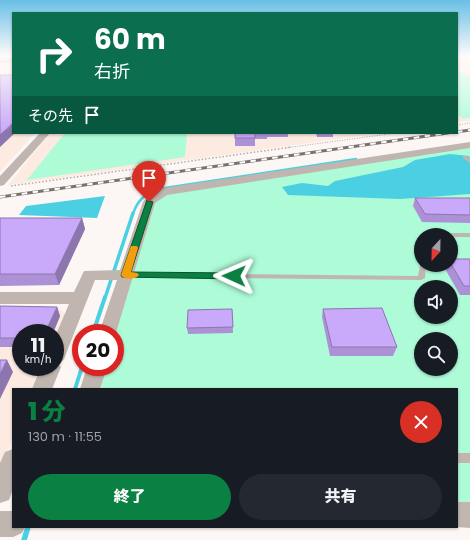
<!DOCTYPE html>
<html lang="ja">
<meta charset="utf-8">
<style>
:root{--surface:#171b24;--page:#242831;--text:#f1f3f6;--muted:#9ea1a6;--accent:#0b8043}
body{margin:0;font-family:Poppins,"Noto Sans JP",sans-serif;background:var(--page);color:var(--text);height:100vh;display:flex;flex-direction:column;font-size:15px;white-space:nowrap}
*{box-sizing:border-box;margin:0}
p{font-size:13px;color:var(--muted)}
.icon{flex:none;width:22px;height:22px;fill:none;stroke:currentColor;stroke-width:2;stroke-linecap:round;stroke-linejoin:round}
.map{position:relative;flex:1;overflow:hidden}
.side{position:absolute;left:12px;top:388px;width:446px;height:140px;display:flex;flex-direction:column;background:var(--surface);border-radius:0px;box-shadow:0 1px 3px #0004}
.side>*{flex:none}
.hud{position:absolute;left:12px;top:12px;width:446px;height:122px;border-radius:0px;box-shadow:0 1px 3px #0004;background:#0b6e4f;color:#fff;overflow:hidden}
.needle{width:26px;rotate:202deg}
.controls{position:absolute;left:414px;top:228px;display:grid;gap:8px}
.controls a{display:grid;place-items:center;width:44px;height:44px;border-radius:50%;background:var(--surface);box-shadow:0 1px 3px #0004;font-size:20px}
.speed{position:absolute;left:12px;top:324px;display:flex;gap:8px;font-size:20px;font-weight:700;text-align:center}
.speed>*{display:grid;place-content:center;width:52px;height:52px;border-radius:50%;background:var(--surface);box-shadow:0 1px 3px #0004;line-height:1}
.speed small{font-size:10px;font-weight:400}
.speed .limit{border:6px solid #d22;background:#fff;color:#111}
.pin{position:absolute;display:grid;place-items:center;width:34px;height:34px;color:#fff;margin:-41px -17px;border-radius:50% 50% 50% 0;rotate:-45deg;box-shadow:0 0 4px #0007}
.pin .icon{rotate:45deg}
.me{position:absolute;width:44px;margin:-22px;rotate:271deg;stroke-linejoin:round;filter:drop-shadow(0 0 3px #0008)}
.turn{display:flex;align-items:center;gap:14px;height:84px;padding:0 16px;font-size:18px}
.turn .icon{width:52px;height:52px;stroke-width:2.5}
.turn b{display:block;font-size:28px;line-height:34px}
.then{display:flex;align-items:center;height:38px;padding:0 16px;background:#0003;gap:8px;font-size:15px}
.round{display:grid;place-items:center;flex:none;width:42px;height:42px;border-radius:21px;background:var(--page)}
.head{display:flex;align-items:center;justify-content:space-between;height:68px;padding:0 16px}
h1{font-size:24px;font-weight:800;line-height:30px;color:var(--accent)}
.primary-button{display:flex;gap:8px;margin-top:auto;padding:8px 16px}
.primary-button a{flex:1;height:46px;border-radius:24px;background:var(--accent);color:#fff;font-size:16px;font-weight:800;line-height:46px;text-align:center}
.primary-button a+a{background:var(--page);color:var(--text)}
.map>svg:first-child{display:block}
.industrial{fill:#fdeae1}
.green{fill:#adfbd7;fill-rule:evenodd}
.water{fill:#4ad0e2}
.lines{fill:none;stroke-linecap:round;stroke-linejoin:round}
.stream-far3{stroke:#4ad0e2;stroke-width:2.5}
.stream-far2{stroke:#4ad0e2;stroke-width:3.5}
.stream-far1{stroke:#4ad0e2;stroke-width:4}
.stream{stroke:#4ad0e2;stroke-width:5.5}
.path-far1{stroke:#b2aba8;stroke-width:1;stroke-dasharray:1 1.5;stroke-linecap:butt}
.path{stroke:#b2aba8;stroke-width:1.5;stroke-dasharray:1.5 2;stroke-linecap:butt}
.lane{fill:#c1b5af;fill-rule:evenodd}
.street{fill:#c1b5af;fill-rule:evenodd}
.secondary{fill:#a5948c;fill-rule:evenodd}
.rail-far1-casing{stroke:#78716d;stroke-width:2}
.rail-casing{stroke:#78716d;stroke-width:3}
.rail-far1{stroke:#fff;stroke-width:1.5;stroke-dasharray:4;stroke-linecap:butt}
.rail{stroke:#fff;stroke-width:2;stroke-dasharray:5.5;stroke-linecap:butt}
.wall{fill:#ad91d6}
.shaded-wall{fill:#8d76ae}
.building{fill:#c9a9f9;stroke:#8d76ae}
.route{fill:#0b8043;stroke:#07532c}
.slow{fill:#f59e0b}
</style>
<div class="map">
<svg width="470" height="540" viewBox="0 0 470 540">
<rect width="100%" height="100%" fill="#fcf7f4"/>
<g class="industrial">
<path d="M 457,56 L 470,56 L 470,121 L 457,122 Z"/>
<path d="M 0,62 L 13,62 L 13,133 L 35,133 L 0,172 Z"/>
<path d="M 50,133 L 381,133 L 8,185 Z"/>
<path d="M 0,306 L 58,307 L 66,315 L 55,341 L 55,333 L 21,333 L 21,367 L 44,367 L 34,389 L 13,389 L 13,438 L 0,468 Z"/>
</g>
<g class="green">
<path d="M 457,70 L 470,76 L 470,118 L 463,119 L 457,114 Z"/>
<path d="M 65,133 L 187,133 L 185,157 L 27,180 Z"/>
<path d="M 470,145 L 470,521 L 457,521 L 457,389 L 100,389 L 106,367 L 115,367 L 115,333 L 149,202 L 158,195 ZM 421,235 L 451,235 L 451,265 L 421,265 ZM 421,287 L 451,287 L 451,317 L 421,317 ZM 421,339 L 451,339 L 451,369 L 421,369 Z"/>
</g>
<g class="water">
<path d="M 450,154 L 469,156 L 470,158 L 470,194 L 400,199 L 288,195 L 282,187 L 302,183 L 328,186 L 335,181 L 403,167 L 415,160 Z"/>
<path d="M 105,196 L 97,218 L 19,215 L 26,206 Z"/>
</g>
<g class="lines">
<path class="stream-far3" d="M 133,214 C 137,201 145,193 158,189 L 356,159"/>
<path class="stream-far2" d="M 105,298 L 133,213"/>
<g class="stream-far1">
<path d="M 93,333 L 105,297"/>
<path d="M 75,389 L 82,367"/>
</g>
<path class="stream" d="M 24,540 L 28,527"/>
<g class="path-far1">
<path d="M 457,125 L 470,123"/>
<path d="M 285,148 L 396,133"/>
</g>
<path class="path" d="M 11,186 L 292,147"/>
<g class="lane">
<path d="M 463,156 L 467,156 L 470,159 L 470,163 L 463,158 Z"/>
<path d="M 451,233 L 470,233 L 470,237 L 451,237 L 451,235 L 448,235 Z"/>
<path d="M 421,263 L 421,265 L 426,265 L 425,278 L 421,280 L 125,277 L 121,275 L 125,273 L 418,276 L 420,265 Z"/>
<rect x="457" y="453" width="13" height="10"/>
</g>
<g class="street">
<path d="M 40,133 L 50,133 L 4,185 L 0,186 L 0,176 Z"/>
<path d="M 470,142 L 470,148 L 167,195 L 155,203 L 115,336 L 115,333 L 99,333 L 117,280 L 95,280 L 64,359 L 59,365 L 61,367 L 52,389 L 32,389 L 41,367 L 55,367 L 55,337 L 69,304 L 0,304 L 0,292 L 74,292 L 84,271 L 120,270 L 143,202 L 150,194 L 164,188 Z"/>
<path d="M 87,367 L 107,367 L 100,389 L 80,389 Z"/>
<path d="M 13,449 L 13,489 L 9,500 L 0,503 L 0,463 L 5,452 Z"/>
<path d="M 457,502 L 470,502 L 470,528 L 456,527 Z"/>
<path d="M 0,511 L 13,511 L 13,527 L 25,527 L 22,533 L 13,537 L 0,537 Z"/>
</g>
<rect class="secondary" x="0" y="57" width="13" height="6"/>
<g class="rail-far1-casing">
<path id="rail-far1" d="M 0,56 L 13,56"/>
</g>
<g class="rail-casing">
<g id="rail">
<path d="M 457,132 L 470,130"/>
<path d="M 0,197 L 448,133"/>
</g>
</g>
<use href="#rail-far1" class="rail-far1"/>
<use href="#rail" class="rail"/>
</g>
<g class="wall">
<path d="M 235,133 L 288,133 L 288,137 L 267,137 L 267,139 L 255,139 L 255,146 L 235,146 Z"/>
<path d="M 316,133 L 333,133 L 333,137 L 317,137 Z"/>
<path d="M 415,198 L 470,198 L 470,223 L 422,222 L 413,206 Z"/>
<path d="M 0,218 L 82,218 L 85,229 L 59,285 L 0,286 Z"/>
<path d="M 470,259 L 470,295 L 460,295 L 444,267 L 445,265 L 451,265 Z"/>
<path d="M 0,306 L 57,307 L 60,316 L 53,333 L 21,333 L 21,347 L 0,347 Z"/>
<path d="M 232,309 L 233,333 L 188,334 L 187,328 Z"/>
<path d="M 323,309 L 397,347 L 393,356 L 330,356 L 322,317 Z"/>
</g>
<g class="shaded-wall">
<path d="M 13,123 L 13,133 L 15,133 L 0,147 L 0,135 Z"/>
<path d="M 82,218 L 85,229 L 59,285 L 55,274 Z"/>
<path d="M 57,307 L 60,316 L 53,333 L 45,333 Z"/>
<path d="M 7,360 L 13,372 L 0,399 L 0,374 Z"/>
</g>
<g class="building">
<path d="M 0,75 L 13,75 L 13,123 L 0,135 Z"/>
<rect x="235" y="133" width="20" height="5"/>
<path d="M 415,198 L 470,198 L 470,215 L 425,214 Z"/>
<path d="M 0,218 L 82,218 L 55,274 L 0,274 Z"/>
<path d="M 451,259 L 470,259 L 470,286 L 464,286 L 451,264 Z"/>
<path d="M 0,306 L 57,307 L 45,333 L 21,333 L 21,338 L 0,338 Z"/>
<path d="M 382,308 L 397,347 L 332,347 L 323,309 Z"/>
<path d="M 232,309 L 233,327 L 187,328 L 188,310 Z"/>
<path d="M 0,360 L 7,360 L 0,374 Z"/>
</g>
<linearGradient id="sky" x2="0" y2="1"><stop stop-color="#69bfe6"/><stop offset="0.43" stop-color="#fefbfa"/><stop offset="1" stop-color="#fefbfa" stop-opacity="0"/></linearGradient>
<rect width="470" height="131" fill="url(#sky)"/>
<path class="route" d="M 147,200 L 153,202 L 131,272 L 234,273 L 238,274 L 238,279 L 122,277 L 121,275 Z"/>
<path class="slow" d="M 131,246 L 137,246 L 138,248 L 131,272 L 137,273 L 139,275 C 135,280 124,280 121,275 Z"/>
</svg>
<div class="controls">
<a><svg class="needle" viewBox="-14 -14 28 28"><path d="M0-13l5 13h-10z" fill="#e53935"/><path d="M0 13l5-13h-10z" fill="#9ea1a6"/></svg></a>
<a><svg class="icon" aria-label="sound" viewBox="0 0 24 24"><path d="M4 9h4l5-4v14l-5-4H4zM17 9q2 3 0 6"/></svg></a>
<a><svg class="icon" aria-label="search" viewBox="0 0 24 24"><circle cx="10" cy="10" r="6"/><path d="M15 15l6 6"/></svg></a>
</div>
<div class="speed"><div>11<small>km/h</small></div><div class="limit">20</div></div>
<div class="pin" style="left:149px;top:202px;background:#d93025"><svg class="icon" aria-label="arrive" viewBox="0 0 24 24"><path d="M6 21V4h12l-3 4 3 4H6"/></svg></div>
<svg class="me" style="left:234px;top:276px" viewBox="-20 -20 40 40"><path d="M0-17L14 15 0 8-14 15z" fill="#0b8043" stroke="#fff" stroke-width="4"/></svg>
<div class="hud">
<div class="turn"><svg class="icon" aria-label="right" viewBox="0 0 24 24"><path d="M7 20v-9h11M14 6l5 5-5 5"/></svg><div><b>60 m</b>右折</div></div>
<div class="then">その先<svg class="icon" aria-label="arrive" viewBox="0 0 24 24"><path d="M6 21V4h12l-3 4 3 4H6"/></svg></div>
</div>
<section class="side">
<div class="head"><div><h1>1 分</h1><p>130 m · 11:55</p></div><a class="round" style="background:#d93025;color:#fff"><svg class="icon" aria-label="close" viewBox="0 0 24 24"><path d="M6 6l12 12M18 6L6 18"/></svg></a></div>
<div class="primary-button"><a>終了</a><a>共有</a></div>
</section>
</div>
